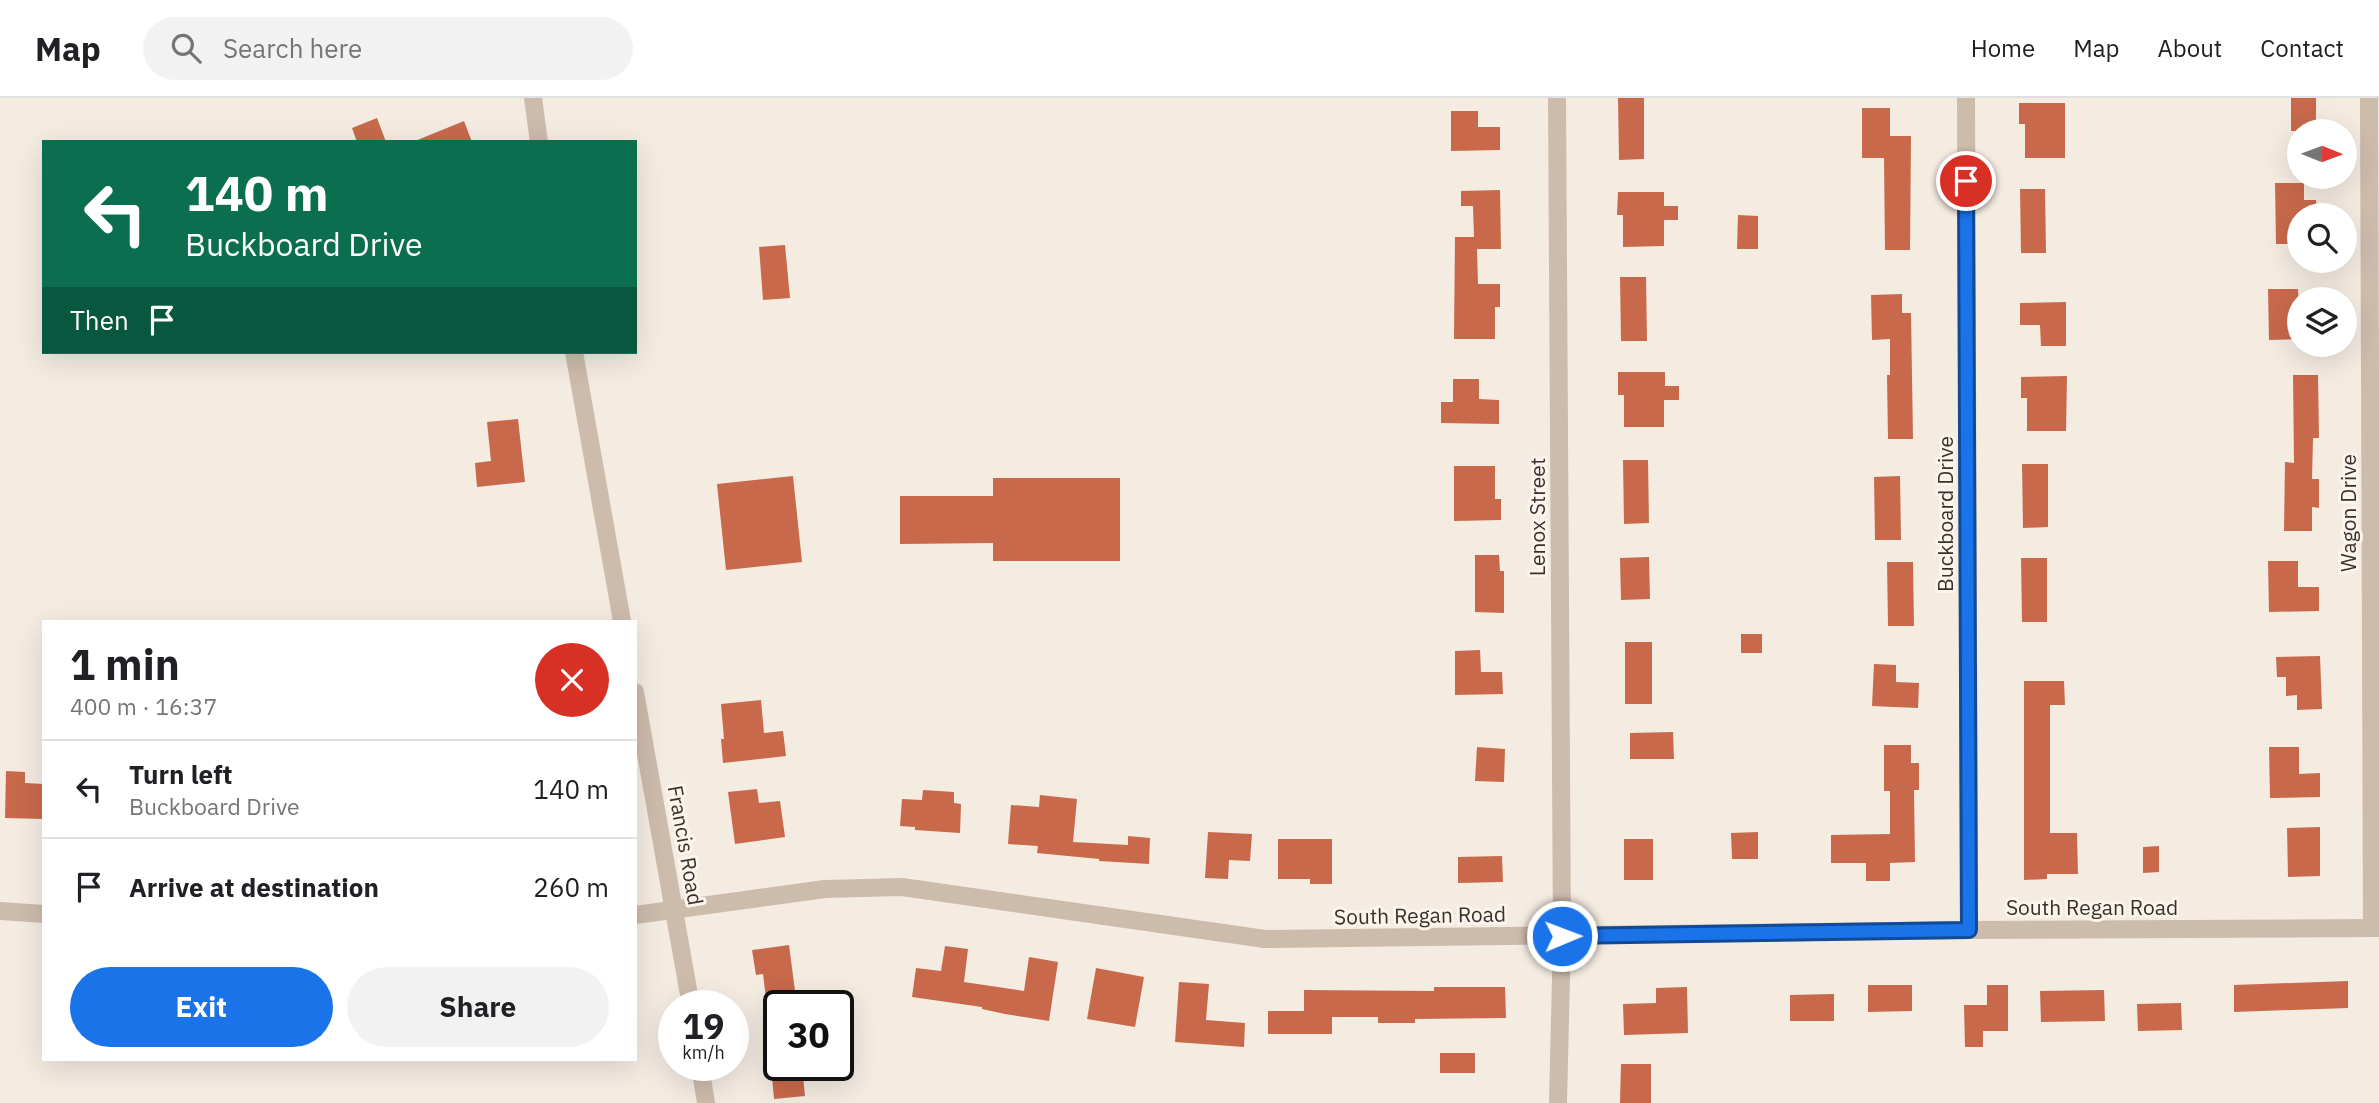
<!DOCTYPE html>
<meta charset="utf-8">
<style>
:root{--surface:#fff;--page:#f2f2f2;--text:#202124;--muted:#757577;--line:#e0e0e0;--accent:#1a73e8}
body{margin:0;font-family:"IBM Plex Sans",sans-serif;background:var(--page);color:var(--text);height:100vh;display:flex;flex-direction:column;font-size:26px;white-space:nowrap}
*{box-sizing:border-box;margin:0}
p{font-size:23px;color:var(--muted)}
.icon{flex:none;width:38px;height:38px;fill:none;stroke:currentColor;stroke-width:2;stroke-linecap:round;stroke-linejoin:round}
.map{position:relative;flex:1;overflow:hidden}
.details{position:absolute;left:42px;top:522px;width:595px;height:441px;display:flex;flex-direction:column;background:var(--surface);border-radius:0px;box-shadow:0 7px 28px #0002}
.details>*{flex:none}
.top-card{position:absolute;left:42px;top:42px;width:595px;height:214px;border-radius:0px;box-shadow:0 7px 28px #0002;background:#0b6e4f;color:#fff;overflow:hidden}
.needle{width:46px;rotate:91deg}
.controls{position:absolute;left:2287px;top:21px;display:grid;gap:14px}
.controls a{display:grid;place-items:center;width:70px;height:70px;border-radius:50%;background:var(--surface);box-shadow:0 7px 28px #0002;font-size:35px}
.speed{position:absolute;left:658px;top:892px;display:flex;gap:14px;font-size:35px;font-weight:700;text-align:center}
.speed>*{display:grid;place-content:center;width:91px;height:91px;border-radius:50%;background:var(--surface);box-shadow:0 7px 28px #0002;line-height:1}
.speed small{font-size:18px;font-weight:400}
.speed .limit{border:4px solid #111;border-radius:10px;background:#fff;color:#111}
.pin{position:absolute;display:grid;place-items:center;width:60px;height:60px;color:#fff;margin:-30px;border:4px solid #fff;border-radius:50%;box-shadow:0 2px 7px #0007}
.me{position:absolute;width:77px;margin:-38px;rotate:89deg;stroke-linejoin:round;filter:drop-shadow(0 0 5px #0008)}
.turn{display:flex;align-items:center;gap:24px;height:147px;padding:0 28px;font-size:32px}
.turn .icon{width:91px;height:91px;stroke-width:2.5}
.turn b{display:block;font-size:49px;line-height:60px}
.then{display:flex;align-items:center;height:66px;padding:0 28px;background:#0003;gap:14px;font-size:26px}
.round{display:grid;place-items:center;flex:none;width:74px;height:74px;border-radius:37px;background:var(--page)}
.overview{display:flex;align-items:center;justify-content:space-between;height:119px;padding:0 28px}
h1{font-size:42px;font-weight:800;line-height:52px}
.button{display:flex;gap:14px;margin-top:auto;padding:14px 28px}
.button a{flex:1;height:80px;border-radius:42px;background:var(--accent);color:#fff;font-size:28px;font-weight:800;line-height:80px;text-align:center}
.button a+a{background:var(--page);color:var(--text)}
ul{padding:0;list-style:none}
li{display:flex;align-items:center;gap:21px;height:98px;padding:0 28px;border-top:2px solid var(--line)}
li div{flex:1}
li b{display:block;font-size:26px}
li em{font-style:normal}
header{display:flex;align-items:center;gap:42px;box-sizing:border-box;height:98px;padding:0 35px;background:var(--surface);border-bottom:2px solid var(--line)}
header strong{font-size:33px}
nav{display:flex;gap:38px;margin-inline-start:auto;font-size:24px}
.search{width:490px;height:63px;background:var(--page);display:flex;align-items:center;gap:18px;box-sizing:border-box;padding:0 24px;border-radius:38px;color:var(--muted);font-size:26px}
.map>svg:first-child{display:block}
.building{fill:#c8694b}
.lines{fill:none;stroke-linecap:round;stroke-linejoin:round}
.minor{stroke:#cdbbac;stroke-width:18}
.tertiary{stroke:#cdbbac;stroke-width:18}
.route-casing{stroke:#114b97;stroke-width:18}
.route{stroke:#1a73e8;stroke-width:12}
.labels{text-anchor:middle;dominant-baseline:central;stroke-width:6;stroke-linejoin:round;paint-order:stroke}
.street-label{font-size:21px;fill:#3b302b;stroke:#fbf5ee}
</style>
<header>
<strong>Map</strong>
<div class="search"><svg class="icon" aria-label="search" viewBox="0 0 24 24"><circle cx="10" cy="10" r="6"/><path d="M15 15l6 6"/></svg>Search here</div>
<nav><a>Home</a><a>Map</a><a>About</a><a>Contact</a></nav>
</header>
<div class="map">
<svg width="2379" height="1005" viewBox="0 0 2379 1005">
<rect width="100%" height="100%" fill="#f4ebe1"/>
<g class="building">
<path d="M 1618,0 L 1644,0 L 1644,61 L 1619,62 Z"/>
<rect x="2291" y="0" width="25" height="33"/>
<path d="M 2019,5 L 2065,5 L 2065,60 L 2025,60 L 2025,26 L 2019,26 Z"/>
<path d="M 1862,10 L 1890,10 L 1890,38 L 1911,38 L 1910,152 L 1885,152 L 1884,60 L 1862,60 Z"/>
<path d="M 1451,13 L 1478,13 L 1478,29 L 1500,29 L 1500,52 L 1451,53 Z"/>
<path d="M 377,20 L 386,44 L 357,44 L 352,30 Z"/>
<path d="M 464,23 L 472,44 L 415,44 L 415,43 Z"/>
<path d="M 2275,85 L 2304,85 L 2304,102 L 2316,102 L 2317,117 L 2300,117 L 2300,146 L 2276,146 Z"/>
<path d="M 2020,91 L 2045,91 L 2046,155 L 2021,155 Z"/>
<path d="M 1500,92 L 1501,151 L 1477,151 L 1478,186 L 1500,186 L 1500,209 L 1495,209 L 1495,241 L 1454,241 L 1455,139 L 1474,139 L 1473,108 L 1461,108 L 1461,93 Z"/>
<path d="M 1618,94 L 1664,94 L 1664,108 L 1678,108 L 1678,122 L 1664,122 L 1664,148 L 1623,149 L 1623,117 L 1617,117 Z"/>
<path d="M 1738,117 L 1758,118 L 1758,151 L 1737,151 Z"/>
<path d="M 785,147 L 790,200 L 763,202 L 759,149 Z"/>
<path d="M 1620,179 L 1646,179 L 1647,243 L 1621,243 Z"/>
<path d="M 2268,191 L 2298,191 L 2300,241 L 2269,242 Z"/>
<path d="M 1902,196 L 1902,215 L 1911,215 L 1913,341 L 1888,341 L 1887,277 L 1890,277 L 1890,241 L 1872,242 L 1871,197 Z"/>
<path d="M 2066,204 L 2066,248 L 2041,248 L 2040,227 L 2020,227 L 2020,205 Z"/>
<path d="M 1618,274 L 1665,274 L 1665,288 L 1679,288 L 1679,302 L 1664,302 L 1664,329 L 1624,329 L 1624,297 L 1618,297 Z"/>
<path d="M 2293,277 L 2318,277 L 2319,340 L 2313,340 L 2312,381 L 2319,381 L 2319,410 L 2312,409 L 2312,433 L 2284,433 L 2285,364 L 2294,365 Z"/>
<path d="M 2067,278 L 2066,333 L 2027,333 L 2027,300 L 2021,300 L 2021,279 Z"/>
<path d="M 1453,281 L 1479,281 L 1479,301 L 1499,302 L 1499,326 L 1441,325 L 1441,304 L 1453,304 Z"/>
<path d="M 518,321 L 525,384 L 477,389 L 475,365 L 491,363 L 487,324 Z"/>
<path d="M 1623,362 L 1648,362 L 1649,425 L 1624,426 Z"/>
<path d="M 2022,366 L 2048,366 L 2048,429 L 2023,430 Z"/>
<path d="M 1454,368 L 1495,368 L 1495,401 L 1501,401 L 1501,422 L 1454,423 Z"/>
<path d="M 793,378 L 802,464 L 726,472 L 717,386 Z"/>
<path d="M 1900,378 L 1901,442 L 1875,442 L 1874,379 Z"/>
<path d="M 993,380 L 1120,380 L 1120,463 L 993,463 L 993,445 L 900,446 L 900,398 L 993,398 Z"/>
<path d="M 1475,457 L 1499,457 L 1500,473 L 1504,473 L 1504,515 L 1475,514 Z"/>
<path d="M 1649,459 L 1650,501 L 1621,502 L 1620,460 Z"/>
<path d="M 2021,460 L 2047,460 L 2047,524 L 2022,524 Z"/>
<path d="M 2268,463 L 2298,463 L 2298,489 L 2319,489 L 2319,513 L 2269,514 Z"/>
<path d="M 1887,464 L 1913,464 L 1914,528 L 1888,528 Z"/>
<rect x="1741" y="536" width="21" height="19"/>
<rect x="1625" y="544" width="27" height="62"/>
<path d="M 1480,552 L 1481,574 L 1502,574 L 1503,596 L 1455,597 L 1455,553 Z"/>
<path d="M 2320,558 L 2322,611 L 2297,612 L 2297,597 L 2286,598 L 2286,579 L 2277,579 L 2276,559 Z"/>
<path d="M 1874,566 L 1896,567 L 1896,584 L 1919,585 L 1918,610 L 1872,608 Z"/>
<path d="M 2024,583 L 2064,583 L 2065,607 L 2050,607 L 2050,735 L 2077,735 L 2078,776 L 2047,776 L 2047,781 L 2024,782 Z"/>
<path d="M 761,602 L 764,635 L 783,633 L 786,658 L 723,665 L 721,641 L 724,641 L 721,606 Z"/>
<path d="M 1673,634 L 1674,661 L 1630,661 L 1630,635 Z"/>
<path d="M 1884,647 L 1911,647 L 1911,665 L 1919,665 L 1919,692 L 1914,692 L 1915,764 L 1890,765 L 1890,783 L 1866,783 L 1866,765 L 1831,765 L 1831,737 L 1890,736 L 1890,693 L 1884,693 Z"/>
<path d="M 1477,649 L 1505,651 L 1504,684 L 1475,683 Z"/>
<path d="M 2269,649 L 2299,649 L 2299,676 L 2320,675 L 2320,699 L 2270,700 Z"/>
<path d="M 6,673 L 25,674 L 25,685 L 44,686 L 44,721 L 5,720 Z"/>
<path d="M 757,691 L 759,705 L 780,703 L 785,739 L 735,746 L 728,694 Z"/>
<path d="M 923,692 L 954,694 L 954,705 L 961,706 L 960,735 L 915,732 L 915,729 L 900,728 L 902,701 L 922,702 Z"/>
<path d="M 1040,697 L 1077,701 L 1073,744 L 1128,747 L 1128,738 L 1150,740 L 1149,766 L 1099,763 L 1099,761 L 1037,755 L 1038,748 L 1008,746 L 1011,707 L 1039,709 Z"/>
<path d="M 2320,729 L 2320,778 L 2288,779 L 2287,730 Z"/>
<path d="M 1208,734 L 1252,736 L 1250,763 L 1229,762 L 1228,781 L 1205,780 Z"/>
<path d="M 1758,734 L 1758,761 L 1732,761 L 1731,735 Z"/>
<path d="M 1278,741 L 1332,741 L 1332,786 L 1310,786 L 1310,781 L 1278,781 Z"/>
<rect x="1624" y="741" width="29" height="41"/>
<path d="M 2159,748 L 2159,774 L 2143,775 L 2143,749 Z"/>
<path d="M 1502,758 L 1503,784 L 1458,785 L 1458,759 Z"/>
<path d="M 789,847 L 797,908 L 767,908 L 763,876 L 756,877 L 752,852 Z"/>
<path d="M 945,848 L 968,851 L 964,884 L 1024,893 L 1029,859 L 1058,864 L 1049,923 L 1005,916 L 982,911 L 982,909 L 912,899 L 916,870 L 941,873 Z"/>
<path d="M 1096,870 L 1144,879 L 1135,929 L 1087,921 Z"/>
<path d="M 2348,883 L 2348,910 L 2234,914 L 2234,887 Z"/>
<path d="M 1179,884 L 1209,886 L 1206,922 L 1245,925 L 1244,949 L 1175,944 Z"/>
<path d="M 1868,887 L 1912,887 L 1912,913 L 1868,914 Z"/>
<path d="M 1987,887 L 2008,887 L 2008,933 L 1983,933 L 1983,949 L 1965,949 L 1964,907 L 1987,907 Z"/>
<path d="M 1434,889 L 1505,889 L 1506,920 L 1415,921 L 1415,925 L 1378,925 L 1378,919 L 1332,919 L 1332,936 L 1268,936 L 1268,913 L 1304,913 L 1304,892 L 1434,893 Z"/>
<path d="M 1687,889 L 1688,935 L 1624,937 L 1623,906 L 1656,905 L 1656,890 Z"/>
<path d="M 2104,892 L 2105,923 L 2041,924 L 2040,893 Z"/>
<path d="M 1834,896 L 1834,923 L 1790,923 L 1790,897 Z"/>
<path d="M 2181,905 L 2182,932 L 2138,933 L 2137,906 Z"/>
<rect x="1440" y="955" width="35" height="20"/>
<path d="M 1621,966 L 1651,966 L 1651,1005 L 1620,1005 Z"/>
<path d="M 771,968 L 802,968 L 805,998 L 774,1001 Z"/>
</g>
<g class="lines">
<g class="minor">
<path d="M 1557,0 L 1562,838 L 1558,1005"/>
<path d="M 1966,0 L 1969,832"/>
<path d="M 2369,0 L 2372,830"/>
<path d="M 0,813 L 44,816"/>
<path d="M 635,817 L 825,791 L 902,789 L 1265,841 L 1969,832 L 2379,830"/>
</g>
<g class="tertiary">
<path d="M 533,0 L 539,44"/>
<path d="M 574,254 L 622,523"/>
<path d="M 635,594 L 691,908"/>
<path d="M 700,968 L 706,1005"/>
</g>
</g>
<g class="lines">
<g class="route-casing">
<path id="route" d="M 1562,838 L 1969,832 L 1966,83"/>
</g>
<use href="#route" class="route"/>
</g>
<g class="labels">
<g class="street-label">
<text transform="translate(2348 415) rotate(-90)">Wagon Drive</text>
<text transform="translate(1945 416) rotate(-90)">Buckboard Drive</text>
<text transform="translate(1537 419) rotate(-90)">Lenox Street</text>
<text transform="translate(686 747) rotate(80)">Francis Road</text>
<text x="2092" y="809">South Regan Road</text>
<text transform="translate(1420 817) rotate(-1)">South Regan Road</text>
</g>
</g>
</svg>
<div class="controls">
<a><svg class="needle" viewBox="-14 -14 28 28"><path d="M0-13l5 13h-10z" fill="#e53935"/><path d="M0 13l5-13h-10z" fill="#757577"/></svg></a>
<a><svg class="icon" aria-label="search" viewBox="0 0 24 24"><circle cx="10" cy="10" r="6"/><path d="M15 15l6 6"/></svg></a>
<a><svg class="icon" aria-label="layers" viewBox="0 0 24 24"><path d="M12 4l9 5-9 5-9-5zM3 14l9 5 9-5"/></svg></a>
</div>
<div class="speed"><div>19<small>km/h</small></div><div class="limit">30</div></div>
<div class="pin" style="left:1966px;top:83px;background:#d93025"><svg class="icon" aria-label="arrive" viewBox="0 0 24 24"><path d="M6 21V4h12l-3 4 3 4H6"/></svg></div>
<svg class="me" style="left:1562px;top:838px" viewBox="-20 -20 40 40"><circle r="17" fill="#1a73e8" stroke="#fff" stroke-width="3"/><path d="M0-11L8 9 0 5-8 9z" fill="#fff"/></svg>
<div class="top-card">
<div class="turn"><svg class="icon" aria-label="left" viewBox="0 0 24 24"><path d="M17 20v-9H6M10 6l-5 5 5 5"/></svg><div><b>140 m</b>Buckboard Drive</div></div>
<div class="then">Then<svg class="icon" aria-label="arrive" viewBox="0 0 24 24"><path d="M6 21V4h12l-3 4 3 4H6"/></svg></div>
</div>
<section class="details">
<div class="overview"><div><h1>1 min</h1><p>400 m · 16:37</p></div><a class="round" style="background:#d93025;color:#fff"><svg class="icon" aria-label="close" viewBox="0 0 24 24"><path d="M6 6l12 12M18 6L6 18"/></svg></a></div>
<ul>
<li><svg class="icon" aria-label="left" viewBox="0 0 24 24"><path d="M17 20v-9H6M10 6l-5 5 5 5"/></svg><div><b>Turn left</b><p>Buckboard Drive</p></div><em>140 m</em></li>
<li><svg class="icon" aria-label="arrive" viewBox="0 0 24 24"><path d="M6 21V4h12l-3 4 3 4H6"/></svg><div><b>Arrive at destination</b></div><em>260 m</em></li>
</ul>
<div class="button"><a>Exit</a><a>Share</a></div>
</section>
</div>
